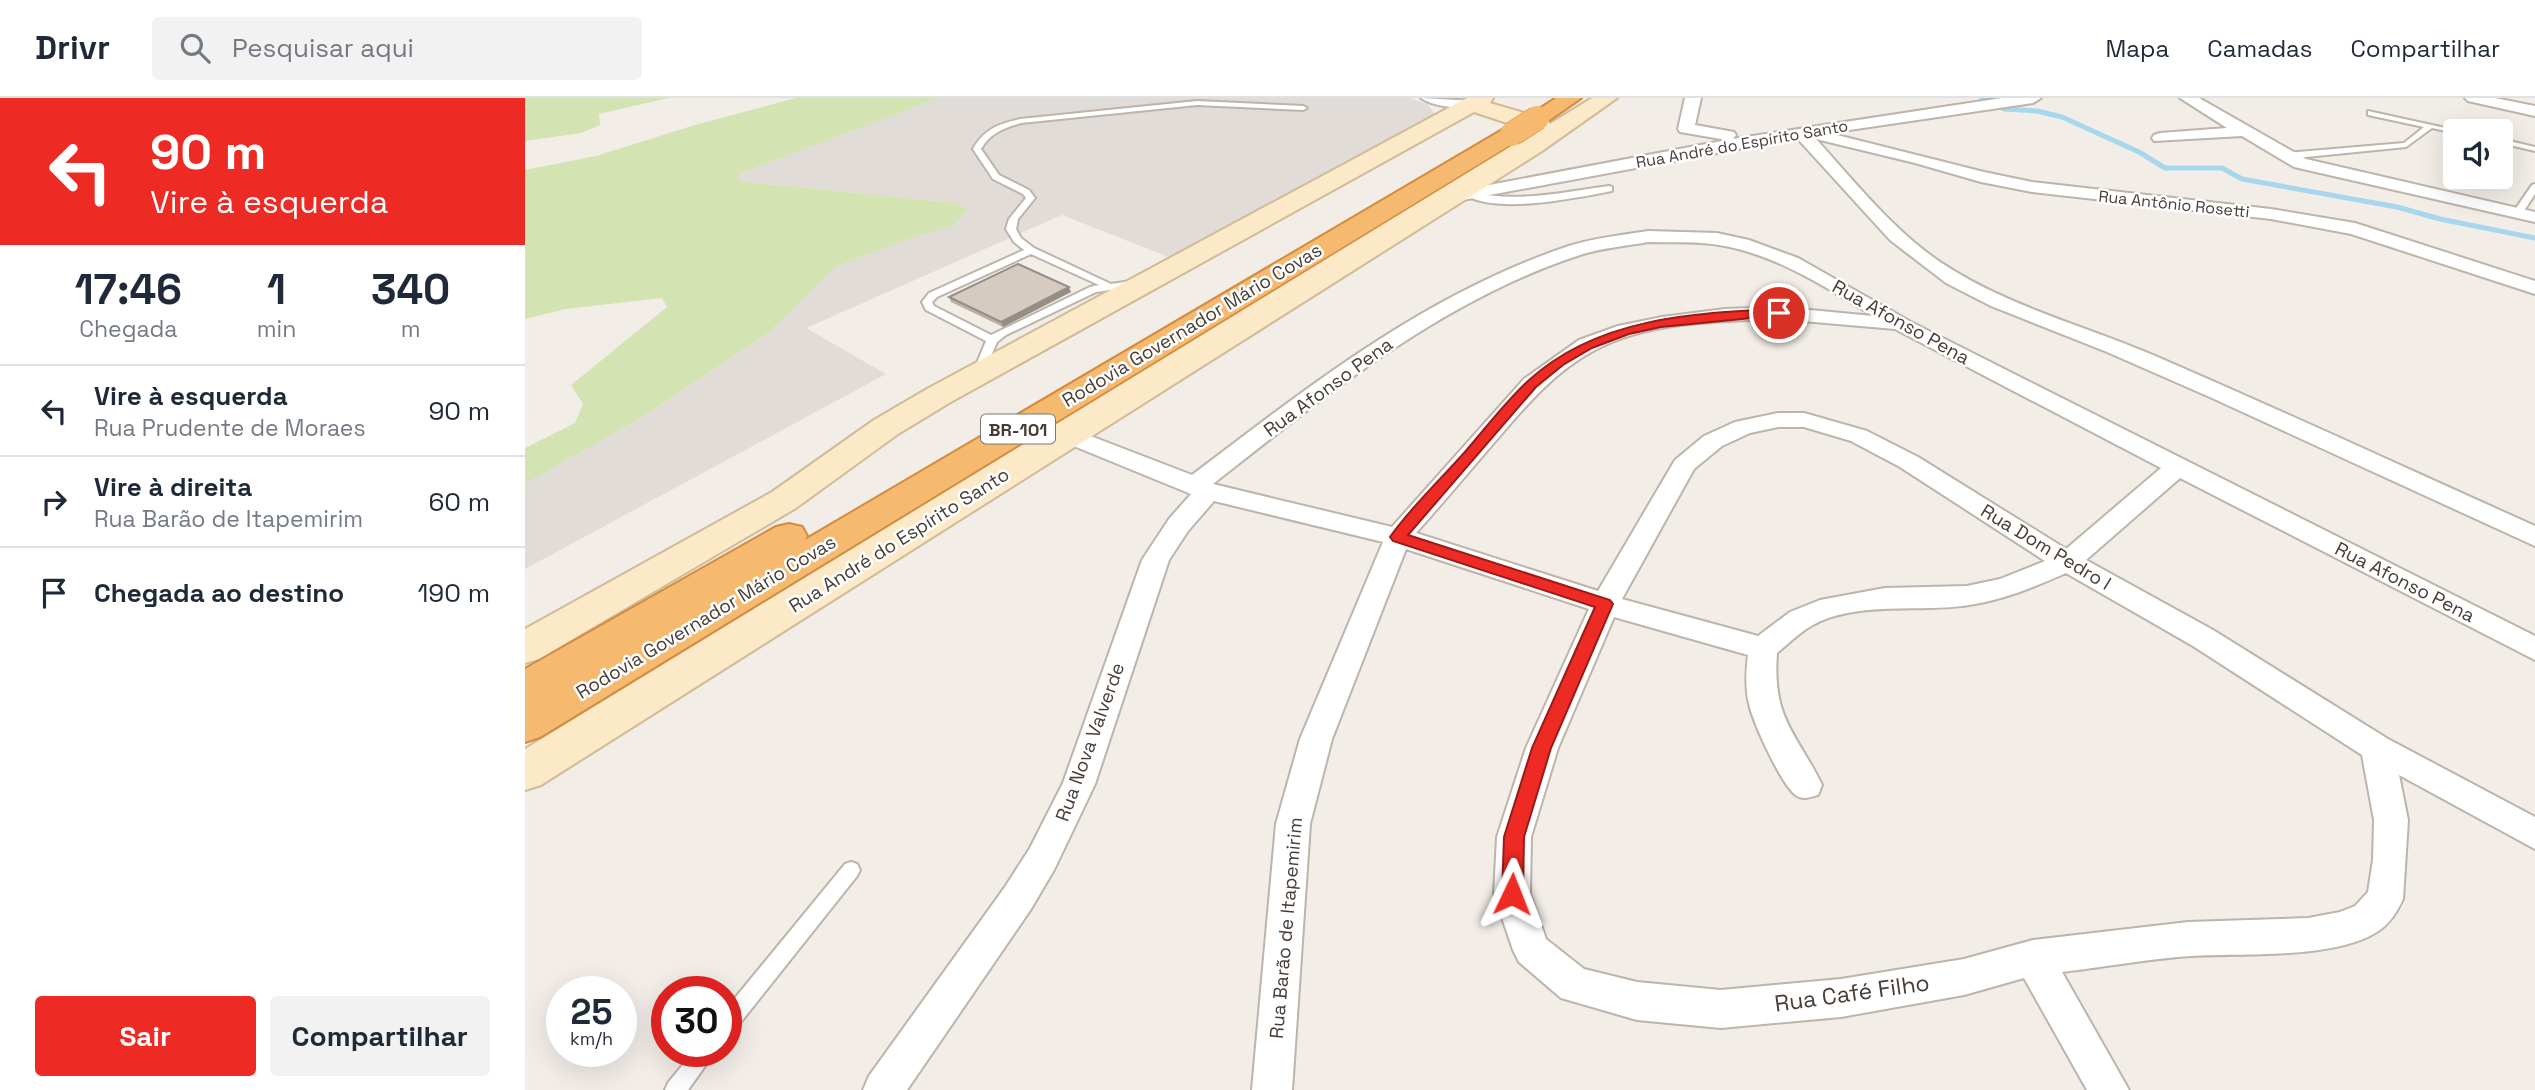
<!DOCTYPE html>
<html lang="pt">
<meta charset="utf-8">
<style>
:root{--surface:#fff;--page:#f2f2f3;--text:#1f2937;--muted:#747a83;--line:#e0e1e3;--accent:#ed2a23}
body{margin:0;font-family:"Space Grotesk",sans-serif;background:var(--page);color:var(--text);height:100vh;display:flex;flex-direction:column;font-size:26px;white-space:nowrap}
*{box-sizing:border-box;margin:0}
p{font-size:23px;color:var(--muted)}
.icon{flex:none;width:38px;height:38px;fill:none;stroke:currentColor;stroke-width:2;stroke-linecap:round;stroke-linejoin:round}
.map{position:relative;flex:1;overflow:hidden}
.details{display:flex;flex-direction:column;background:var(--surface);width:525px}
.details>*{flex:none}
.hud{background:#ed2a23;color:#fff;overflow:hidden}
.controls{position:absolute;left:1918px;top:21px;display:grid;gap:14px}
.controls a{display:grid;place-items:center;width:70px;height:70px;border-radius:7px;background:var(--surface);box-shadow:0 7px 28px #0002;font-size:35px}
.speed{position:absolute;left:21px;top:878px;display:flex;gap:14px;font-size:35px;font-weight:700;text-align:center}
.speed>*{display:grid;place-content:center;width:91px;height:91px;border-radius:50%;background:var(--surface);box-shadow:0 7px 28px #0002;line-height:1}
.speed small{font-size:18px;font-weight:400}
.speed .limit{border:10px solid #d22;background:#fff;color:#111}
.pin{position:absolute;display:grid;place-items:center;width:60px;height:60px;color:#fff;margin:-30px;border:4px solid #fff;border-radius:50%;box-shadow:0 2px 7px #0007}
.me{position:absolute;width:77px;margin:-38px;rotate:2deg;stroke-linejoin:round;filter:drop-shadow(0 0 5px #0008)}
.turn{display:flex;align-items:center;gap:24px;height:147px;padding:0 35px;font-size:32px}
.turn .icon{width:91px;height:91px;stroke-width:2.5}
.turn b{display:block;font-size:49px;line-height:60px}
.eta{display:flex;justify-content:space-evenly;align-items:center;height:119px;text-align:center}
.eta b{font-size:42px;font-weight:800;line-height:49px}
.button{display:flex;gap:14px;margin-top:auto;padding:14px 35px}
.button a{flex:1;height:80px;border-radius:7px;background:var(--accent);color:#fff;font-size:28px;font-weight:800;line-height:80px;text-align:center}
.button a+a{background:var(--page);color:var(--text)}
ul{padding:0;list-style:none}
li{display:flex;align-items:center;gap:21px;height:91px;padding:0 35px;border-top:2px solid var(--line)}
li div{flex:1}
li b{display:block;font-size:26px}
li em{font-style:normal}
header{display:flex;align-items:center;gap:42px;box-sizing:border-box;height:98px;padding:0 35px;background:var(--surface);border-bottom:2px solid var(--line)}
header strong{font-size:33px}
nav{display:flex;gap:38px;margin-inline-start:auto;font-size:24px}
.search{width:490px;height:63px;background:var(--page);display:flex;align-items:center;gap:18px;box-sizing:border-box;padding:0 24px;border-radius:7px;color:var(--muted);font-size:26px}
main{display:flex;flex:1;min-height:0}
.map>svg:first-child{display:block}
.industrial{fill:#e2dcd8}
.green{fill:#d3e4b2}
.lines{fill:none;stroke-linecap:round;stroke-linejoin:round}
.stream{stroke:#a6d7ec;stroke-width:5}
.lane-casing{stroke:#bdb4aa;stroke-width:4}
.street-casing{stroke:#bdb4aa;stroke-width:4}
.secondary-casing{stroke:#cfbb98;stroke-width:4}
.highway-casing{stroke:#d38c3f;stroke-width:4}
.lane{fill:#fff;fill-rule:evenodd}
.street{fill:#fff;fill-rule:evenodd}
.secondary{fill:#fbe9c8;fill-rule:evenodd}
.highway{fill:#f5b96f;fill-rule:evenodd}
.highway-bridge-casing{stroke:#d38c3f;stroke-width:25;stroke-linecap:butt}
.highway-bridge{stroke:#f5b96f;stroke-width:24}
.wall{fill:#b8afa5}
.shaded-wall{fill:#968e86}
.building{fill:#d6cbc0;stroke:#968e86;stroke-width:2}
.route{fill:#ed2a23;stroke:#9a1b17;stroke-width:2}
.labels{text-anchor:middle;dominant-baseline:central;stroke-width:5;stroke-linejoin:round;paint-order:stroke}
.far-street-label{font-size:16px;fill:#453d36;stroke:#fff}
.shield{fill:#fff;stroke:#7d7772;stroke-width:2}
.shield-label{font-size:18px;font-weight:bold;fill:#453d36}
.street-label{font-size:19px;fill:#453d36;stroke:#fff}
.near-street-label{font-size:23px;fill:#453d36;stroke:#fff}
</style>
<header>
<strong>Drivr</strong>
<div class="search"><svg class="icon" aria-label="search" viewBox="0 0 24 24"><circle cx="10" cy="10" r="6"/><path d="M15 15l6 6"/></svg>Pesquisar aqui</div>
<nav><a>Mapa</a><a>Camadas</a><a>Compartilhar</a></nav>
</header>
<main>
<section class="details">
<div class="hud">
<div class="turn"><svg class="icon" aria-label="left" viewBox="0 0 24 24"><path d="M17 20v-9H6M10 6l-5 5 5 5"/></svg><div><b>90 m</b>Vire à esquerda</div></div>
</div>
<div class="eta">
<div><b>17:46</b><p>Chegada</p></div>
<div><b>1</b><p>min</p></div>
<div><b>340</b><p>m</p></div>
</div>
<ul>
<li><svg class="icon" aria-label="left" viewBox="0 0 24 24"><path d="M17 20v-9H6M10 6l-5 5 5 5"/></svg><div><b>Vire à esquerda</b><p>Rua Prudente de Moraes</p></div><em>90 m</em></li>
<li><svg class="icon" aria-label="right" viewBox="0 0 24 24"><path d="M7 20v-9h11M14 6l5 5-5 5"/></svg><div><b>Vire à direita</b><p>Rua Barão de Itapemirim</p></div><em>60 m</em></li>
<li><svg class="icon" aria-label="arrive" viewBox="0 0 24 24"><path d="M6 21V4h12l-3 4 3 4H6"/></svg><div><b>Chegada ao destino</b></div><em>190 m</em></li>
</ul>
<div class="button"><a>Sair</a><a>Compartilhar</a></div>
</section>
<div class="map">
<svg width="2010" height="992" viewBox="0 0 2010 992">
<rect width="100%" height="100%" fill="#f2ede7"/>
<path class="industrial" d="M 414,0 L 884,0 L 902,6 L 910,16 L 908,20 L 651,162 L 537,117 L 281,230 L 361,276 L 0,471 L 0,386 L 116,320 L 243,235 L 310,169 L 383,141 L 425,129 L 430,105 L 212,83 L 214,76 Z"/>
<g class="green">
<path d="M 0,0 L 144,0 L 74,16 L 75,27 L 56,35 L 0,43 Z"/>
<path d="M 271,0 L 414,0 L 214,76 L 213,83 L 430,105 L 444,112 L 425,129 L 383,141 L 310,169 L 243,235 L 116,320 L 0,386 L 0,350 L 50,325 L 58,306 L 46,287 L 142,209 L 137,200 L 41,211 L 0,221 L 0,72 L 71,58 L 170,27 Z"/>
</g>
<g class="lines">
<path class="stream" d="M 1457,0 L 1480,11 L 1512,13 L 1537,19 L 1614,54 L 1640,70 L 1697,70 L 1717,81 L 1872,109 L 1915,121 L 2010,140"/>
<g class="lane-casing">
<g id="lane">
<path d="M 672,3 L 778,8 L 782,10 L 778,12 L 672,7 L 496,25 C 479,30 465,35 456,51 L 474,77 L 504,92 L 510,100 L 493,121 L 491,131 L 496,140 L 509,150 L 586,186 L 613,182 L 618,185 L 613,188 L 571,194 L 481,237 L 472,244 L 457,279 L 449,279 L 447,277 L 461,243 L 401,212 L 397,204 L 404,195 L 499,152 L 489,144 L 481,131 L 484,121 L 501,100 L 498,96 L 468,81 L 448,51 C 459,31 474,26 495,21 ZM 506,156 L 574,187 L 565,189 L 466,237 L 409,208 L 407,204 L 412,199 Z"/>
<path d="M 1843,13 L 1934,33 L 1930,35 L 1907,30 L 1881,49 L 1761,61 L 1757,58 L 1761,55 L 1879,45 L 1899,29 L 1843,17 Z"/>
<path d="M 1976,41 L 2010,49 L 2010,53 L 1976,45 Z"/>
<path d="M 2010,86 L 2010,96 L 1997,116 L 1989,118 L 1987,116 L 2007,87 Z"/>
<path d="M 1084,88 L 1087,89 L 1087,93 C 1050,100 970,117 939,96 L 943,93 C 990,106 1037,94 1084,88 Z"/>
<path d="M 326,764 L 332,766 L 335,772 L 332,778 L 208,934 L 201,937 L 201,911 L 320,766 Z"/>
<path d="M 168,954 L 190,954 L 163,992 L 140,992 L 143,985 Z"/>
</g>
</g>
<g class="street-casing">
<g id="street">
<path d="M 896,0 L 951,3 L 954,6 C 944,14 906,8 896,0 Z"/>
<path d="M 1160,0 L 1176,0 L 1170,27 L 1209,34 L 1211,37 L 1208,41 L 1477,0 L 1516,0 L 1508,5 L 1304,35 L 1459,74 L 1507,84 L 1746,111 L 1830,125 L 2010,183 L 2010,196 L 1826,136 L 1746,121 L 1507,94 L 1456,84 L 1390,65 L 1291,41 C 1330,84 1367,131 1415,164 C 1479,207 1557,227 1628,257 C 1756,312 1883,371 2010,428 L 2010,448 L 1687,300 L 1582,254 L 1466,208 L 1421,185 L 1365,142 L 1272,40 L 927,104 L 918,99 L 927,94 L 1202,42 L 1155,34 L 1153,31 Z"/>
<path d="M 1655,0 L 1674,0 L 1781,61 L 2010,114 L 2010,124 L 1769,69 L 1717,38 L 1629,43 L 1627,40 L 1629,37 L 1635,35 L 1702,30 Z"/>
<path d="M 1940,0 L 1970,0 L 2010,8 L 2010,18 L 1943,3 Z"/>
<path d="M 1123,133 L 1192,135 L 1224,142 L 1273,160 L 1386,224 L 2010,538 L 2010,562 L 1655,380 L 1561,462 L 1688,532 L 1863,641 L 2010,719 L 2010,751 L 1874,677 L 1883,722 L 1878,801 C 1873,812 1866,824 1856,831 C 1816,862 1716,855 1666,858 C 1623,861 1580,869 1537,874 L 1604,992 L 1562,992 L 1499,880 L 1439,897 L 1316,919 L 1196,930 L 1112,922 L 1036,900 L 994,864 L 988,852 L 969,796 L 972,739 L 1001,650 L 1064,511 L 881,451 L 807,641 L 785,726 L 767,992 L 727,992 L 751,726 L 775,641 L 858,444 L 689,403 L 663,433 L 644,462 L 570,686 L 529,772 L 506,811 L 382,992 L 338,992 L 344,978 L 480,789 L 505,750 L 538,685 L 617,462 L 644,421 L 666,396 L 534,342 L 530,337 L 534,332 L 542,330 L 550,332 L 667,377 C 784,288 902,195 1044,148 C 1069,140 1097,137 1123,133 ZM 1123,144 C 1146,145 1171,143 1194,147 C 1250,156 1301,189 1348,218 L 1254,209 L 1200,211 L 1137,219 L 1093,228 L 1054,242 L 999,281 L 867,429 L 688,386 C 801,297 917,202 1055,157 C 1077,150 1101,148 1123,144 ZM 1254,221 L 1370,231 L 1636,370 L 1541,451 L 1393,359 L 1342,333 L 1279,315 L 1253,315 L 1210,324 L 1179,338 L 1150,362 L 1073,493 L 891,435 C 917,406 942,376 968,346 C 998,311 1028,274 1070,252 C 1124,223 1195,223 1254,221 ZM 1253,329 L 1279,329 L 1326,343 L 1375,369 L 1520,463 L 1475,481 L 1442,488 L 1360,490 L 1295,502 L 1265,514 L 1233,538 L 1097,501 L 1169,371 L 1197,348 L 1225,335 ZM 1541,475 L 1668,548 L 1837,657 L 1849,722 L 1848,762 L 1843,794 L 1830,808 L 1815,814 L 1783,820 L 1663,824 L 1508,842 L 1439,861 L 1316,881 L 1196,892 L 1112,884 L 1059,871 L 1021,841 L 1005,796 L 1006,739 L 1033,650 L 1089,519 L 1223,557 C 1221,573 1220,589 1224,606 C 1228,624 1257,689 1272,698 C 1279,702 1285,699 1293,697 L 1297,687 C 1271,634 1247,621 1252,555 C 1263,546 1274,535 1286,528 C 1330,502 1397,515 1444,507 C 1479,502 1509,489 1541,475 Z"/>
</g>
</g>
<g class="secondary-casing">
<path id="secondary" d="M 942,0 L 968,0 L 965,5 L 1023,22 L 1025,26 L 1067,0 L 1092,0 L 1017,53 L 16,687 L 0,692 L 0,651 L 1009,34 L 949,14 L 424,305 L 373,336 L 271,410 L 14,561 L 0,565 L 0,531 L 247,394 L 349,322 L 402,291 Z"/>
</g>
<g class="highway-casing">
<g id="highway">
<path d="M 1031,0 L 1056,0 L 1020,25 L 1004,25 L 1001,20 Z"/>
<path d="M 987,29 L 995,31 L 998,36 L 995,41 L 15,639 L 0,644 L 0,571 L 251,429 L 264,426 L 277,429 L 282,438 L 280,442 L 979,31 Z"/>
</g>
</g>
<use href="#lane" class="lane"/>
<use href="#street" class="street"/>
<use href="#secondary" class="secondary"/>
<use href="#highway" class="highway"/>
<g class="highway-bridge-casing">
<path id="highway-bridge" d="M 987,36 L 1012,20"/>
</g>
<use href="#highway-bridge" class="highway-bridge"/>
</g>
<path class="wall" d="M 546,194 L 478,229 L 426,204 L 424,199 Z"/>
<path class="shaded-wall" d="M 544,189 L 546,194 L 478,229 L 476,224 Z"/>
<path class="building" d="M 493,166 L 544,189 L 476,224 L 424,199 Z"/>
<path class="route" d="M 1254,211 L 1260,215 L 1258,217 L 1136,229 L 1104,236 L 1067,250 L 1038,267 L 1011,289 L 883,437 L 1085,502 L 1088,506 L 1026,650 L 999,739 L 998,796 L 995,802 L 987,805 L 980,802 L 977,796 L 979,739 L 1007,650 L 1070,509 L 868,443 L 865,439 C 886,409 915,382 939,355 C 960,331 980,304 1003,283 C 1071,220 1167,215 1254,211 Z"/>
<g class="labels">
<g class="far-street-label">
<text transform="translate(1217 46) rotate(-10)">Rua André do Espírito Santo</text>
<text transform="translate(1649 106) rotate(6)">Rua Antônio Rosetti</text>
</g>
<rect class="shield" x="456" y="316.5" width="74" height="29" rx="5"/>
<g class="shield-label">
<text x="493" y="331">BR-101</text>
</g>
<g class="street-label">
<text transform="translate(1376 224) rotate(29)">Rua Afonso Pena</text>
<text transform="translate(667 227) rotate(-31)">Rodovia Governador Mário Covas</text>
<text transform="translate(803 289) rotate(-36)">Rua Afonso Pena</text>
<text transform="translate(374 442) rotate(-32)">Rua André do Espírito Santo</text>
<text transform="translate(1521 449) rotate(31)">Rua Dom Pedro I</text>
<text transform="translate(1880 484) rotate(27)">Rua Afonso Pena</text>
<text transform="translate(181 519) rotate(-31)">Rodovia Governador Mário Covas</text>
<text transform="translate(565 644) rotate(-70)">Rua Nova Valverde</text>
<text transform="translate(761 830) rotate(-85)">Rua Barão de Itapemirim</text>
</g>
<g class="near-street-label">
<text transform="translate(1327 895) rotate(-8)">Rua Café Filho</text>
</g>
</g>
</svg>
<div class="controls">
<a><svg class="icon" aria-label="sound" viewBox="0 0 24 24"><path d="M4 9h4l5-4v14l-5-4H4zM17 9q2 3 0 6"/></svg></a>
</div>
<div class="speed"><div>25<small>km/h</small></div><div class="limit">30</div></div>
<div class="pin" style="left:1254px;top:215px;background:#d93025"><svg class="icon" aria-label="arrive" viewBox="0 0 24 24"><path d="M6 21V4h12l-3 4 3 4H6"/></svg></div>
<svg class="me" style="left:987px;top:796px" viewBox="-20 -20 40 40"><path d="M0-17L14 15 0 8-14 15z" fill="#ed2a23" stroke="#fff" stroke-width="4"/></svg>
</div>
</main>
